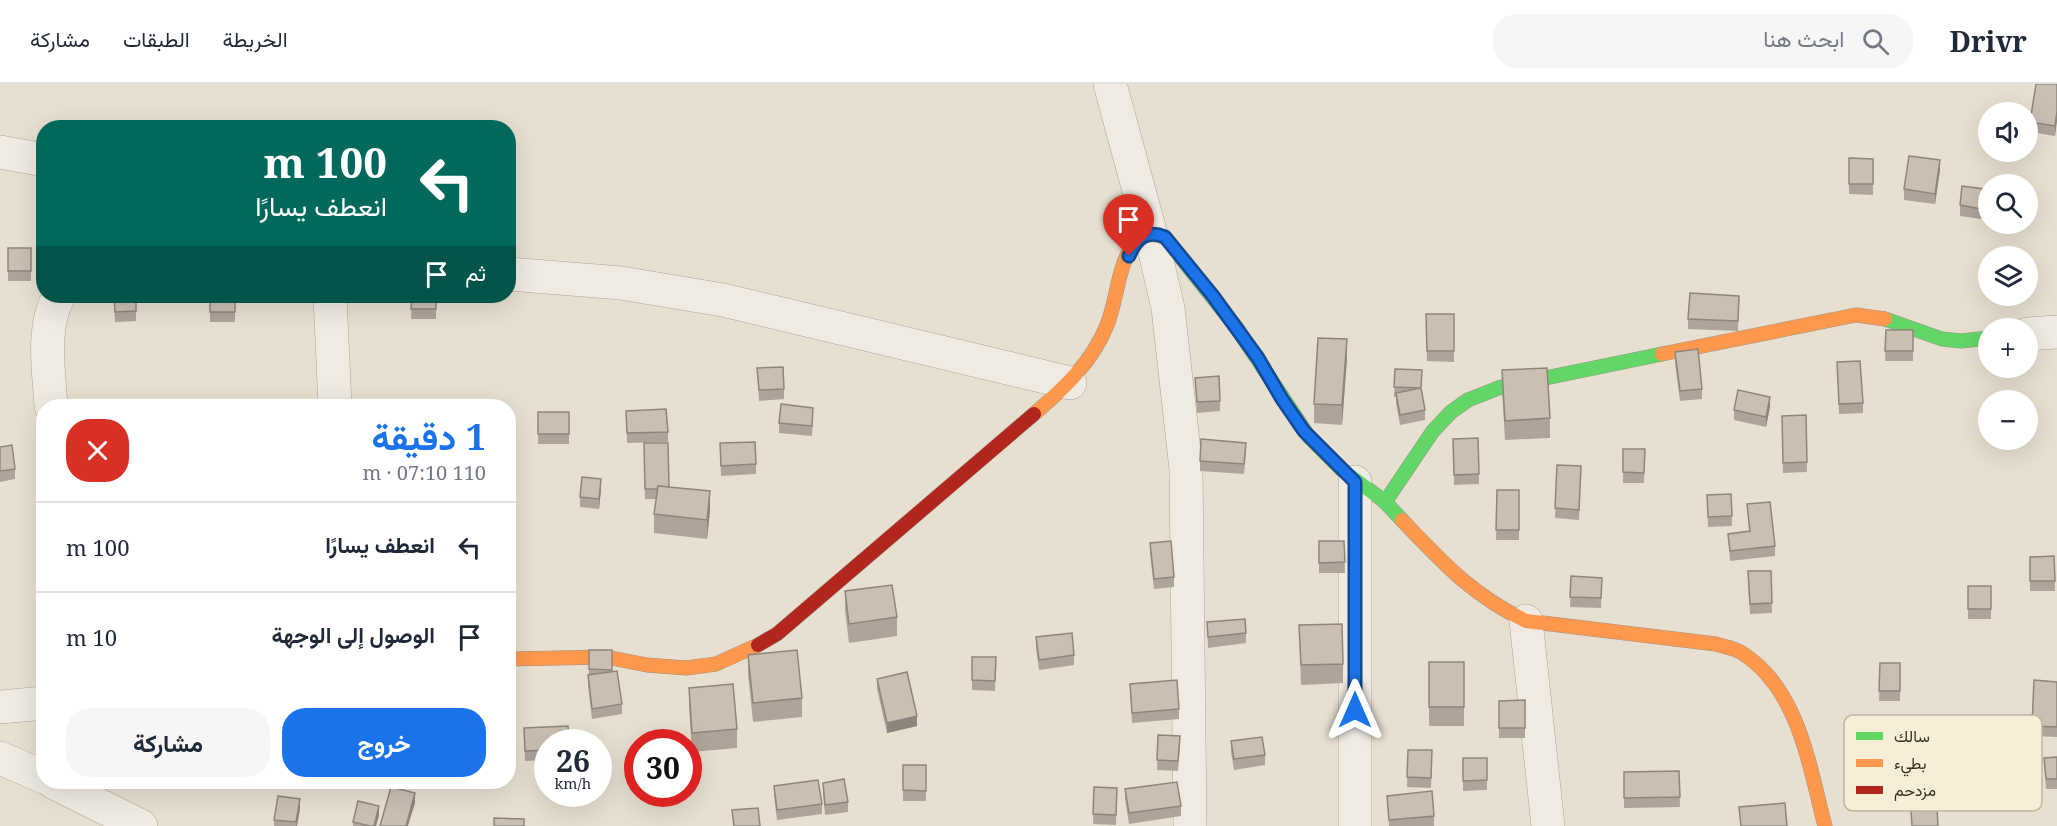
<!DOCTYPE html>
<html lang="ar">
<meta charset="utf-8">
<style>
:root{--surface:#fff;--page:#f6f6f7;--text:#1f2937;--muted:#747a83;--line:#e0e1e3;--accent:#1a73e8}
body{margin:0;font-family:"Noto Serif",Vazirmatn,serif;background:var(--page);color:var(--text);direction:rtl;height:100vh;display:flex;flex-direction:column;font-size:22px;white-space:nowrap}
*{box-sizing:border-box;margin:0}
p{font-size:20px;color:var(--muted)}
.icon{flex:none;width:33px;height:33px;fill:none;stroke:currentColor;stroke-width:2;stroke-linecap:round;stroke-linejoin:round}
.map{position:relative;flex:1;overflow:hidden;direction:ltr}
.drawer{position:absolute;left:36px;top:315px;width:480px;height:390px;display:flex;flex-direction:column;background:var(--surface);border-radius:24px;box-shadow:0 6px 24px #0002;direction:rtl}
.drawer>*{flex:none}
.hud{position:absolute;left:36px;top:36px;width:480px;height:183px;border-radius:24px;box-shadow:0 6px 24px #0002;direction:rtl;background:#00695c;color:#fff;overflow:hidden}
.fabs{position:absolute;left:1978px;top:18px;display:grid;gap:12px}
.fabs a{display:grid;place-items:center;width:60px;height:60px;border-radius:50%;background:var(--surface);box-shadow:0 6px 24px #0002;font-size:30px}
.speed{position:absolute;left:534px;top:645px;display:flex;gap:12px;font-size:30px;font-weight:700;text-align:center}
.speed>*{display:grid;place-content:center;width:78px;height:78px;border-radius:50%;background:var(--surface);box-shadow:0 6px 24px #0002;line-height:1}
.speed small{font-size:15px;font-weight:400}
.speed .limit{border:9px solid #d22;background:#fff;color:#111}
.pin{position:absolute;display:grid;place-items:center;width:51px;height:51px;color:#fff;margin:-62px -26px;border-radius:50% 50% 50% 0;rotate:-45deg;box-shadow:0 0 6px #0007}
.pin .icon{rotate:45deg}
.me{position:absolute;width:66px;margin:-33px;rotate:0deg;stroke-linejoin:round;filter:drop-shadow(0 0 4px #0008)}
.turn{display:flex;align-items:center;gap:21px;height:126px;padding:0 30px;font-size:27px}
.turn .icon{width:78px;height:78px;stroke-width:2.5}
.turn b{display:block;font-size:42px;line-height:51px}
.then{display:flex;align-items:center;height:57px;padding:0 30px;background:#0003;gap:12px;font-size:22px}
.round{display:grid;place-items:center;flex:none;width:63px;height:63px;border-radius:24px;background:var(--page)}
.headline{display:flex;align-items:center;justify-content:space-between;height:102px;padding:0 30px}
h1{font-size:36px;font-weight:700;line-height:45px;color:var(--accent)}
.primary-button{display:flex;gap:12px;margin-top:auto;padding:12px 30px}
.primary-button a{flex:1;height:69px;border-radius:24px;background:var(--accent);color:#fff;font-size:24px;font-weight:700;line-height:69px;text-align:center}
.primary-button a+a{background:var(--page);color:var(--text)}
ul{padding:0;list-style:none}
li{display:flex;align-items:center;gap:18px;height:90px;padding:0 30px;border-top:2px solid var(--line)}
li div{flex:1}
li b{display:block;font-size:22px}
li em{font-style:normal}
header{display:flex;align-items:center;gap:36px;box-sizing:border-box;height:84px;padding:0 30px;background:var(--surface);border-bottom:2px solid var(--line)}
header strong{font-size:28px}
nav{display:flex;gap:33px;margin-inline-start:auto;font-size:21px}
.search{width:420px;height:54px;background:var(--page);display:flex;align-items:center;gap:15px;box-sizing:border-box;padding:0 21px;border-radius:24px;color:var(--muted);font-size:22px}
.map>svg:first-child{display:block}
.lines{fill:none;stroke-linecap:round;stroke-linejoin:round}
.street-casing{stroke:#ada599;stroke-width:34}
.fast-casing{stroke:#9c958a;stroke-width:15}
.slow-casing{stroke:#9c958a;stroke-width:15}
.jam-casing{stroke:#9c958a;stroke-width:15}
.street{stroke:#efebe3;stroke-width:33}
.fast{stroke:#63d668;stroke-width:14}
.slow{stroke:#ff974d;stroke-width:14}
.jam{stroke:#b3261e;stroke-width:14}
.wall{fill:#afa499}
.shaded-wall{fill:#8e867d}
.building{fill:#cbbfb2;stroke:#8e867d;stroke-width:1.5}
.route-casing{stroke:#114b97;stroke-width:15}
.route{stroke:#1a73e8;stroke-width:10}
.key{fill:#f7eed8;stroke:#bfb4a1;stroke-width:1.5}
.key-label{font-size:16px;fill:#3d2e20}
</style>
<header>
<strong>Drivr</strong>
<div class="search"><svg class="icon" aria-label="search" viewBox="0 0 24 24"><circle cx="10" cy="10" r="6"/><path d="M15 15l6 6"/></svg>ابحث هنا</div>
<nav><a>الخريطة</a><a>الطبقات</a><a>مشاركة</a></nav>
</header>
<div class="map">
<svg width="2057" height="742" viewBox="0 0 2057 742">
<rect width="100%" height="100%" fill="#e7e0d1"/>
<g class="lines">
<g class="street-casing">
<g id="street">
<path d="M 1110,0 L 1151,151 L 1168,224 L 1186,385 L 1190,742"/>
<path d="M 0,68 L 44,76"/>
<path d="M 508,190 L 621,199 L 723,216 L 1070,299"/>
<path d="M 330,212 L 335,322"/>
<path d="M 2028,250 L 2057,248"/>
<path d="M 51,322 C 49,288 41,243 59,212"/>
<path d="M 1526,537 L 1548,742"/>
<path d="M 0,623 L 44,619"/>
<path d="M 0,674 L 44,693"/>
<path d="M 53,698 L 141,742"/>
<path d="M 1355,742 L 1355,398"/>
</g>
</g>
<g class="fast-casing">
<g id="fast">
<path d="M 1166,155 L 1236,243 L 1309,353 L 1341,385 L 1384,417 L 1402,436"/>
<path d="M 1885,235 L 1942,255 L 1961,257 L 1989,254"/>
<path d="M 1385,418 L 1433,347 L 1451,328 L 1468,316 L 1501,303 L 1662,270"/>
</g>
</g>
<g class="slow-casing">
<g id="slow">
<path d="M 1662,270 L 1856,231 L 1885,235"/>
<path d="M 1034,330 C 1063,305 1092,279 1107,241 C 1117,218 1118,176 1136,158 C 1144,150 1157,149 1166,155"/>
<path d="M 1402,436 C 1443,479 1472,511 1526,537 L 1716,560 C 1725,563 1735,564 1742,569 C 1799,605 1809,682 1825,742"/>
<path d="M 508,575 L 606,573 L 647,581 L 686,584 L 716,580 L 758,561"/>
</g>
</g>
<g class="jam-casing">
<path id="jam" d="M 758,561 L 777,550 L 1034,330"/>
</g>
<use href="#street" class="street"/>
<use href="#fast" class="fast"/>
<use href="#slow" class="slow"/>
<use href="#jam" class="jam"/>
</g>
<g class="wall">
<path d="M 2057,0 L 2055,52 L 2030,48 L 2030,38 Z"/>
<path d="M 1849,74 L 1873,75 L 1873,111 L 1849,110 Z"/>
<path d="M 1940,86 L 1935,120 L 1904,116 L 1904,105 Z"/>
<path d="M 1984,115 L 1981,135 L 1960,132 L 1960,121 Z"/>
<rect x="8" y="164" width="23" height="33"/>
<path d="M 114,212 L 136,212 L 136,237 L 115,238 Z"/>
<path d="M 174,212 L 201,212 L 201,214 L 174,217 Z"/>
<rect x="210" y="212" width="25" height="26"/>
<path d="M 412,212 L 436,212 L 436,235 L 411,235 Z"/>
<path d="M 1739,212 L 1738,247 L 1688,245 L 1688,235 Z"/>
<path d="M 1426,230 L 1454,230 L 1454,278 L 1427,277 Z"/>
<path d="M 1886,246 L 1913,246 L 1913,277 L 1885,277 Z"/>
<path d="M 1675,268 L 1702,305 L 1702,315 L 1680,317 L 1675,279 Z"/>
<path d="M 1347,274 L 1342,341 L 1314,339 L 1314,320 Z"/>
<path d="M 1837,278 L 1863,319 L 1863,329 L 1839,330 Z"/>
<path d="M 757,284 L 784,305 L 784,315 L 759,317 Z"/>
<path d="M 1395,285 L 1421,306 L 1425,326 L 1425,336 L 1400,341 L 1396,319 L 1396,313 L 1394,313 Z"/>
<path d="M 1502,286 L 1550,334 L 1550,354 L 1505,356 L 1502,306 Z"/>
<path d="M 1195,294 L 1220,317 L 1220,327 L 1197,329 Z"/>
<path d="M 1770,323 L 1766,343 L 1734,336 L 1734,326 Z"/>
<path d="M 626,327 L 668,348 L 668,358 L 627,359 Z"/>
<rect x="538" y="328" width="31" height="32"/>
<path d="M 1806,331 L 1807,388 L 1783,389 L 1782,332 Z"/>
<path d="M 813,334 L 812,352 L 779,349 L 779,339 Z"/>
<path d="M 1478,354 L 1479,400 L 1454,401 L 1453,355 Z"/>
<path d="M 644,359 L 669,403 L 710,427 L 707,455 L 654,449 L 654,430 L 656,415 L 645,415 Z"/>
<path d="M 720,359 L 756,380 L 756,390 L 721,392 Z"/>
<path d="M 0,363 L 15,385 L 15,395 L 0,398 Z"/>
<path d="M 1623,365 L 1645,365 L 1644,399 L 1623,399 Z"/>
<path d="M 1246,369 L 1244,390 L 1200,387 L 1200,377 Z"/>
<path d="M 1557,381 L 1581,382 L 1579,436 L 1555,434 Z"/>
<path d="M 601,405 L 599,425 L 580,423 L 580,413 Z"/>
<path d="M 1497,406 L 1519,406 L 1519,456 L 1496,456 Z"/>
<path d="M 1731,410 L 1732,442 L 1708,443 L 1707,411 Z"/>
<path d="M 1747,420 L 1775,462 L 1775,472 L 1730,477 L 1728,450 L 1749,447 Z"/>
<path d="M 1319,457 L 1344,457 L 1345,489 L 1319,489 Z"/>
<path d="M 1150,459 L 1174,493 L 1174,503 L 1154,505 L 1150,469 Z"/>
<path d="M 2054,472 L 2055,507 L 2030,507 L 2030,473 Z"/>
<path d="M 1771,487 L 1772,529 L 1750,530 L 1748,498 Z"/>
<path d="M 1571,492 L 1602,494 L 1601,524 L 1570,523 Z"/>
<rect x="1968" y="502" width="23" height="33"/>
<path d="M 845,507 L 897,533 L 897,552 L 849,559 L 845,527 Z"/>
<path d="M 1207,538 L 1246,549 L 1246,559 L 1208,564 Z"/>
<path d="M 1299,541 L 1343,580 L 1343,599 L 1301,601 Z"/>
<path d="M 1036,553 L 1074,571 L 1074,581 L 1039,586 L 1036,564 Z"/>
<path d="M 612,566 L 612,588 L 622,620 L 622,630 L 592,635 L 588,601 L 589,585 Z"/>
<path d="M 748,571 L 802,614 L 802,633 L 753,638 L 748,590 Z"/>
<path d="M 972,573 L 996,573 L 995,607 L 972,606 Z"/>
<rect x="1429" y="578" width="35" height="64"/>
<path d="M 1880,579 L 1900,579 L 1900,617 L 1879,617 Z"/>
<path d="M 877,595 L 917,642 L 887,649 L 877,605 Z"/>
<path d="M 2057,598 L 2057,653 L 2032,652 L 2032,642 Z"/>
<path d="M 1130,600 L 1179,625 L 1179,635 L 1132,639 Z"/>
<path d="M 689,604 L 737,645 L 737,664 L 692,668 L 689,623 Z"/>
<path d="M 1525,616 L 1525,654 L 1499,654 L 1499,617 Z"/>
<path d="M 524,644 L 548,658 L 548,676 L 525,677 Z"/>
<path d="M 1158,651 L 1180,663 L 1178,687 L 1157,686 Z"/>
<path d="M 1231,657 L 1265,671 L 1265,681 L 1234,686 L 1231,668 Z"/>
<path d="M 1408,666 L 1432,666 L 1431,704 L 1407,703 Z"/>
<path d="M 2057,673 L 2057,705 L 2046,705 L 2044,674 Z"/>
<path d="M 1463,674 L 1487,674 L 1487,706 L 1463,707 Z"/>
<rect x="903" y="681" width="23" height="36"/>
<path d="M 1679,687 L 1680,723 L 1624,724 L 1624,688 Z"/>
<path d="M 823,699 L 848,718 L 848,728 L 825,731 L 823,709 Z"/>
<path d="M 774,702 L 822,720 L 822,730 L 777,736 L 774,712 Z"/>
<path d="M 1094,703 L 1117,704 L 1116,741 L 1093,740 Z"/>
<path d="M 1125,705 L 1181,722 L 1181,732 L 1129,740 L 1125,715 Z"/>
<path d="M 1387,712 L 1434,732 L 1434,742 L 1389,742 Z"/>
<path d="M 300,725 L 297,742 L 274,742 L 274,736 Z"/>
<path d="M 379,732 L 376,742 L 353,742 L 353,738 Z"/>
</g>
<g class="shaded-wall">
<path d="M 2057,27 L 2057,37 L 2055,52 L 2055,42 Z"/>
<path d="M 1940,76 L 1940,86 L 1935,120 L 1935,110 Z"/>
<path d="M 1984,105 L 1984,115 L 1981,135 L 1981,125 Z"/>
<path d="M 1347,255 L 1347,274 L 1342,341 L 1342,321 Z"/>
<path d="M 1770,313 L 1770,323 L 1766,343 L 1766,333 Z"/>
<path d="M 601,395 L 601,405 L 599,425 L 599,415 Z"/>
<path d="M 710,407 L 710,427 L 707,455 L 707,436 Z"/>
<path d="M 917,632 L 917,642 L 887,649 L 887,639 Z"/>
<path d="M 415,709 L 415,719 L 408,742 L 406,742 Z"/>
<path d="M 300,715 L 300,725 L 297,742 L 296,742 Z"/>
<path d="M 379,722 L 379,732 L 376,742 L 374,742 Z"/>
</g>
<g class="building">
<path d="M 2036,0 L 2057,0 L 2057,27 L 2055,42 L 2030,38 Z"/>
<path d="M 1909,72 L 1940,76 L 1935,110 L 1904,105 Z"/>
<path d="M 1849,74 L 1873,75 L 1873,100 L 1849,100 Z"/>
<path d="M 1962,102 L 1984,105 L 1981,125 L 1960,121 Z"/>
<rect x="8" y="164" width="23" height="23"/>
<path d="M 1690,209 L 1739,212 L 1738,237 L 1688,235 Z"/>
<path d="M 114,212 L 136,212 L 136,227 L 115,228 Z"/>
<rect x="210" y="212" width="25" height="16"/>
<path d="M 412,212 L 436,212 L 436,225 L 411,225 Z"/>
<path d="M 1426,230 L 1454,230 L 1454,267 L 1427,267 Z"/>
<path d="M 1886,246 L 1913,246 L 1913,267 L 1885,267 Z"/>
<path d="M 1318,254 L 1347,255 L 1342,321 L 1314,320 Z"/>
<path d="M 1698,265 L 1702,305 L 1680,307 L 1675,268 Z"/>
<path d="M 1860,277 L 1863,319 L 1839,320 L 1837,278 Z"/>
<path d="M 783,283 L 784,305 L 759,306 L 757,284 Z"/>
<path d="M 1547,284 L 1550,334 L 1505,337 L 1502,286 Z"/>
<path d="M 1395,285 L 1422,286 L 1421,304 L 1425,326 L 1400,331 L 1396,309 L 1421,304 L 1394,303 Z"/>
<path d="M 1219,292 L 1220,317 L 1197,318 L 1195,294 Z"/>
<path d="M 1738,306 L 1770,313 L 1766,333 L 1734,326 Z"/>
<path d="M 371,317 L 372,322 L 346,322 L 346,318 Z"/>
<path d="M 781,320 L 813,324 L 812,342 L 779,339 Z"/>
<path d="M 666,325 L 668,348 L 627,349 L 626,327 Z"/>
<rect x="538" y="328" width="31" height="22"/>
<path d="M 1806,331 L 1807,378 L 1783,379 L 1782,332 Z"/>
<path d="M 1478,354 L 1479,390 L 1454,391 L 1453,355 Z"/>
<path d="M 1201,355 L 1246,359 L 1244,380 L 1200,377 Z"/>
<path d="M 755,358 L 756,380 L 721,382 L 720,359 Z"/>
<path d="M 644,359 L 668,359 L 669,403 L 658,402 L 657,405 L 645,405 Z"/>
<path d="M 12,361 L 15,385 L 0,387 L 0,363 Z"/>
<path d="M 1623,365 L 1645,365 L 1644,389 L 1623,388 Z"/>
<path d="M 1557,381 L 1581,382 L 1579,426 L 1555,424 Z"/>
<path d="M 582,393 L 601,395 L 599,415 L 580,413 Z"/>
<path d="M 658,402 L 710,407 L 707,436 L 654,430 Z"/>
<path d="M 1497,406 L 1519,406 L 1519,446 L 1496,446 Z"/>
<path d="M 1731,410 L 1732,432 L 1708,433 L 1707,411 Z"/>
<path d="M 1770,418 L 1775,462 L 1730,467 L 1728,450 L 1750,447 L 1747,420 Z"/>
<path d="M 1171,457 L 1174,493 L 1154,495 L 1150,459 Z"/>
<path d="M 1319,457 L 1344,457 L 1345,478 L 1319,479 Z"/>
<path d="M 2054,472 L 2055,497 L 2030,497 L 2030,473 Z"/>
<path d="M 1748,487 L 1771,487 L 1772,519 L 1750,520 Z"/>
<path d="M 1571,492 L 1602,494 L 1601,514 L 1570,513 Z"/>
<path d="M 892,501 L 897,533 L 849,540 L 845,507 Z"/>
<rect x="1968" y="502" width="23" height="23"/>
<path d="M 1245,535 L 1246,549 L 1208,553 L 1207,538 Z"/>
<path d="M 1342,540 L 1343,580 L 1301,581 L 1299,541 Z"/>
<path d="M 1072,549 L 1074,571 L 1039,576 L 1036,553 Z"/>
<path d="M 589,566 L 612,566 L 612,586 L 589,585 Z"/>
<path d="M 797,566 L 802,614 L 753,619 L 748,571 Z"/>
<path d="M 972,573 L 996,573 L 995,597 L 972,596 Z"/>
<rect x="1429" y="578" width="35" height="45"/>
<path d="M 1880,579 L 1900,579 L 1900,607 L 1879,607 Z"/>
<path d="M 617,587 L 622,620 L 592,625 L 588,591 Z"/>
<path d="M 907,588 L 917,632 L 887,639 L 877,595 Z"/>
<path d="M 1177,596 L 1179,625 L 1132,629 L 1130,600 Z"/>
<path d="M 2034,596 L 2057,598 L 2057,643 L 2032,642 Z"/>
<path d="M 733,600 L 737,645 L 692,649 L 689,604 Z"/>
<path d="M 1525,616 L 1525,644 L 1499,644 L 1499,617 Z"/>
<path d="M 568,642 L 569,658 L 548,658 L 548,666 L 525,667 L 524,644 Z"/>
<path d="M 1158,651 L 1180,652 L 1178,677 L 1157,676 Z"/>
<path d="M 1262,653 L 1265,671 L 1234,675 L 1231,657 Z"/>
<path d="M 1408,666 L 1432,666 L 1431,694 L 1407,693 Z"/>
<path d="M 2057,673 L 2057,695 L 2046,695 L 2044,674 Z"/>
<path d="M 1463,674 L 1487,674 L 1487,696 L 1463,697 Z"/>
<path d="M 903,681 L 926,681 L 926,707 L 903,706 Z"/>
<path d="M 1679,687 L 1680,713 L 1624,714 L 1624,688 Z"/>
<path d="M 844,695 L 848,718 L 825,721 L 823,699 Z"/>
<path d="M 818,696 L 822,720 L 777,726 L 774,702 Z"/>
<path d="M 1177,698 L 1181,722 L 1129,729 L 1125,705 Z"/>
<path d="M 391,703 L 415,709 L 406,742 L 380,742 Z"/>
<path d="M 1094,703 L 1117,704 L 1116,731 L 1093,730 Z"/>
<path d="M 1432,707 L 1434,732 L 1389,736 L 1387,712 Z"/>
<path d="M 278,712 L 300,715 L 296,738 L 274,736 Z"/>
<path d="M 358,717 L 379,722 L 374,742 L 370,742 L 353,738 Z"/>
<path d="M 1785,719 L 1787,742 L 1741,742 L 1739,723 Z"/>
<path d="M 758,724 L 760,742 L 734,742 L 732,726 Z"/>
<path d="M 1937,724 L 1938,742 L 1912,742 L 1911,727 Z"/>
<path d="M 494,734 L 524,735 L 524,742 L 494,742 Z"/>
</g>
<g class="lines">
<g class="route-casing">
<path id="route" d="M 1129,172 C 1136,155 1146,145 1165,153 L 1213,212 L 1258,274 L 1282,315 L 1304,347 L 1355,398 L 1355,626"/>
</g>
<use href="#route" class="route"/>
</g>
<rect x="1844" y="631" width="198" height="96" rx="9" class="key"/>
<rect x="1856" y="648" width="27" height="8" fill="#63d668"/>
<rect x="1856" y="675" width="27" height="8" fill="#ff974d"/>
<rect x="1856" y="702" width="27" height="8" fill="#b3261e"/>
<g class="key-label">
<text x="1894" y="658">سالك</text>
<text x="1894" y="685">بطيء</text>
<text x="1894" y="712">مزدحم</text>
</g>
</svg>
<div class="fabs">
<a><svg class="icon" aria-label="sound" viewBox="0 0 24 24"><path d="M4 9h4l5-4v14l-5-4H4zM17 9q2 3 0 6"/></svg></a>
<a><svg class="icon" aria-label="search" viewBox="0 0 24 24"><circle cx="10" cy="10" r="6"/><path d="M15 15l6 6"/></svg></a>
<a><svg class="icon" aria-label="layers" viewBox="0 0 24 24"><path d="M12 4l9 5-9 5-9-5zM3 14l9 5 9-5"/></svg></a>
<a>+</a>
<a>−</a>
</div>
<div class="speed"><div>26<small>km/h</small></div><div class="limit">30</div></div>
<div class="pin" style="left:1129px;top:172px;background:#d93025"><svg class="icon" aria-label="arrive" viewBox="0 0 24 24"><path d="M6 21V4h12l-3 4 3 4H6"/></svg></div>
<svg class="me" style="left:1355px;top:626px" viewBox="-20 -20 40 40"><path d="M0-17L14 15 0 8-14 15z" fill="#1a73e8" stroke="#fff" stroke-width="4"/></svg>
<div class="hud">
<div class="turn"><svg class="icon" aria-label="left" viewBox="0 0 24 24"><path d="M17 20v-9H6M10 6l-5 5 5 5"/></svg><div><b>100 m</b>انعطف يسارًا</div></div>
<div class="then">ثم<svg class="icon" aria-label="arrive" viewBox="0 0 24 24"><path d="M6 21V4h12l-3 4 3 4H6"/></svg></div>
</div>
<section class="drawer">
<div class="headline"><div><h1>1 دقيقة</h1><p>110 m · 07:10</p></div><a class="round" style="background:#d93025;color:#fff"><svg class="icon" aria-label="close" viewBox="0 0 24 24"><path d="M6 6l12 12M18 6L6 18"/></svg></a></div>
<ul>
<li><svg class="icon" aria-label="left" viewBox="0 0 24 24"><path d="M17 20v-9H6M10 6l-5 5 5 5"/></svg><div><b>انعطف يسارًا</b></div><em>100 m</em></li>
<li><svg class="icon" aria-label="arrive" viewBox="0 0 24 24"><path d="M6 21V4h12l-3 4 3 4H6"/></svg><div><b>الوصول إلى الوجهة</b></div><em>10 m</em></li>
</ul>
<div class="primary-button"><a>خروج</a><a>مشاركة</a></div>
</section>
</div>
